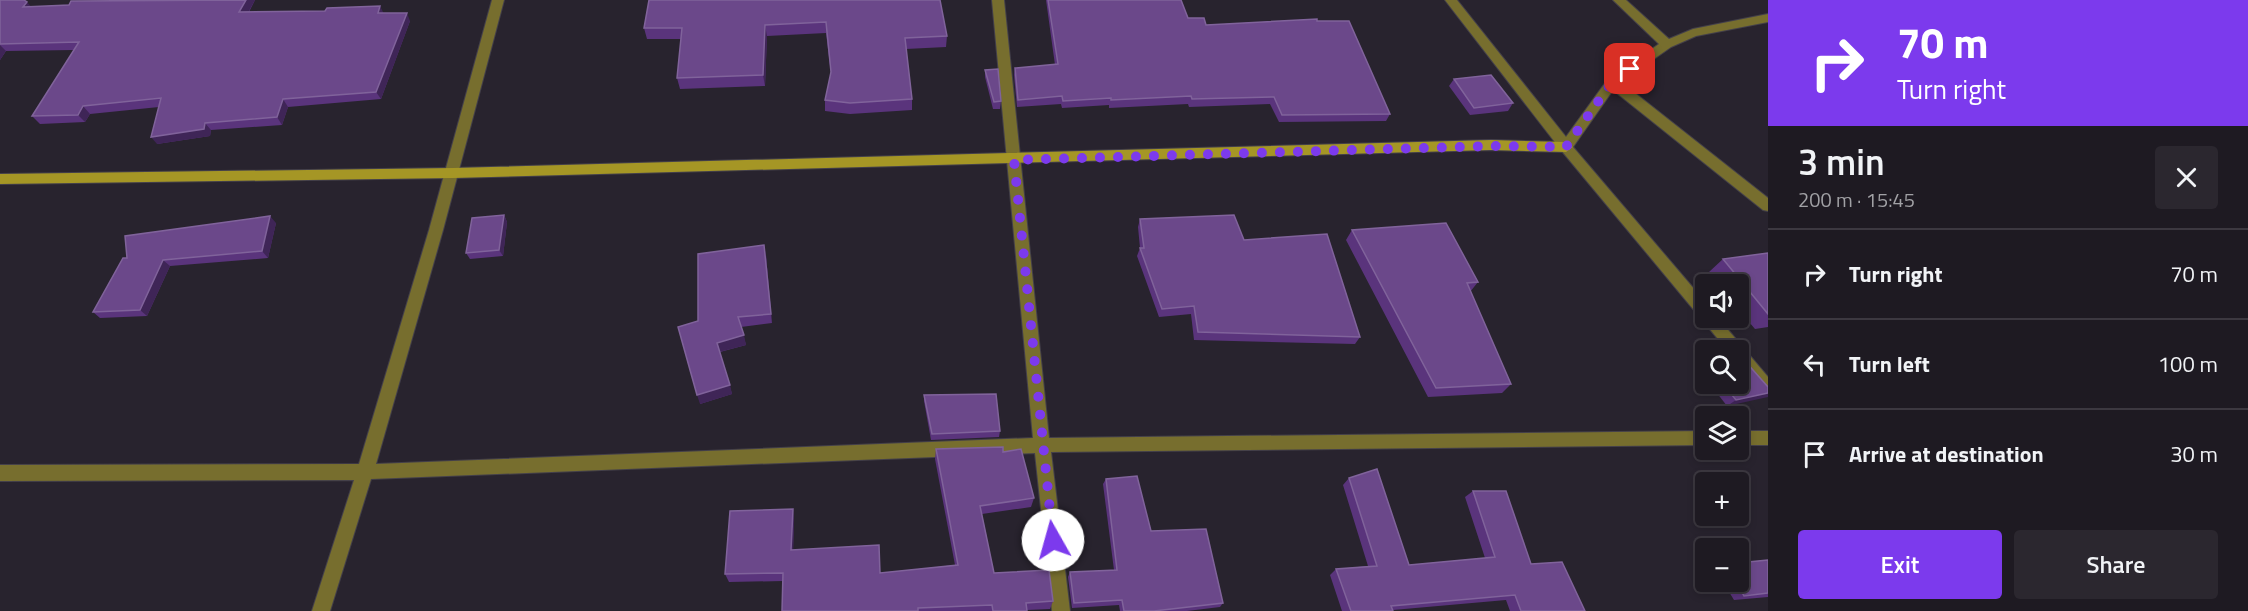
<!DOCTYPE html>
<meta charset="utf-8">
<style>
:root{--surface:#1e1a22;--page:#2b272f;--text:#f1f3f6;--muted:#a1a1a5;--line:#3c3840;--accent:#7c3aed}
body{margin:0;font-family:"Titillium Web",sans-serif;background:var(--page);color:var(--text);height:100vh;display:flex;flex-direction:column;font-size:22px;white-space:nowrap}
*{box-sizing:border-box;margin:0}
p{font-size:20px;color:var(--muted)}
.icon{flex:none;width:33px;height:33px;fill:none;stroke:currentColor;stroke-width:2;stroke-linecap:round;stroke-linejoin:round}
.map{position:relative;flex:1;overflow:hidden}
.details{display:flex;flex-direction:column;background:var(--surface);width:480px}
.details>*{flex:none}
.top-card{background:#7c3aed;color:#fff;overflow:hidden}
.fabs{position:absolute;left:1695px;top:274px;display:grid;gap:12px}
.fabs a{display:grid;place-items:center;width:54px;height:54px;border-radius:6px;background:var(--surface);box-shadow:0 3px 9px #0003,0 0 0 2px var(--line);font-size:30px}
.pin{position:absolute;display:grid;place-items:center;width:51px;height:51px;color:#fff;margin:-26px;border-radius:12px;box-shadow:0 3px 9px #0006}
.me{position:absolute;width:66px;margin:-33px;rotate:353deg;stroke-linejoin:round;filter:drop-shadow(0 0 4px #0008)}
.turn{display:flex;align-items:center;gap:21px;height:126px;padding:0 30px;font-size:27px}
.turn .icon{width:78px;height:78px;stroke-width:2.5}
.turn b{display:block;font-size:42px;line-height:51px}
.round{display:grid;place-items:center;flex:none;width:63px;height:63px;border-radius:6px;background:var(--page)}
.head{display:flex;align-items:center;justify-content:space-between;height:102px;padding:0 30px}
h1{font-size:36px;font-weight:600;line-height:45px}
.action{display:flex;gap:12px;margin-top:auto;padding:12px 30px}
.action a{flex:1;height:69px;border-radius:6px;background:var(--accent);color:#fff;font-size:24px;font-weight:600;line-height:69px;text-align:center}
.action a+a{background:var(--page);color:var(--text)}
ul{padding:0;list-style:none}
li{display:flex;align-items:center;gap:18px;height:90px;padding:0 30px;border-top:2px solid var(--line)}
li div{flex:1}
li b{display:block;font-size:22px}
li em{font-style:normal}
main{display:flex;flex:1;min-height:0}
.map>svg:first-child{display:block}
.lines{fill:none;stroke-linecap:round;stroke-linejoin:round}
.street-casing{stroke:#44404a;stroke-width:2}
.secondary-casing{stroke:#44404a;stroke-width:2}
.street{fill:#776e2e;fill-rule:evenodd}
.secondary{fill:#a59625;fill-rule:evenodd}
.wall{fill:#5a347c}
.shaded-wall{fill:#3f2557}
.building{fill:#6b488a;stroke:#80639b;stroke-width:1.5}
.route{stroke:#7c3aed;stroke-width:10;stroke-dasharray:0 18}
</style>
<main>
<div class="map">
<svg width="1768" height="611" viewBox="0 0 1768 611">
<rect width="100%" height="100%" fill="#28232e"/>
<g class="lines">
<g class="street-casing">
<g id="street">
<path d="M 492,0 L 504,0 L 443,230 L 376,464 L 1033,438 L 992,0 L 1004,0 L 1049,438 L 1706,431 L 1706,445 L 1051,452 L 1070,611 L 1052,611 L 1035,453 L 371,479 L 330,611 L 312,611 L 354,480 L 0,481 L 0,465 L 359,464 L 429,230 Z"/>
<path d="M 1445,0 L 1457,0 L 1566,137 L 1608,79 L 1659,44 L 1613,0 L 1626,0 L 1669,39 L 1693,29 L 1768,14 L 1768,22 L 1696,36 L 1671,47 L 1621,82 L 1768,198 L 1768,211 L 1763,210 L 1613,90 L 1573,147 L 1706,303 L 1706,318 L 1718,318 L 1768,377 L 1768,395 L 1762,393 L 1738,365 L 1738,351 L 1728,351 L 1561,150 Z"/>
<rect x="1738" y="431" width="30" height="14"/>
</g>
</g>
<g class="secondary-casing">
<path id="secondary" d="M 1491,140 L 1566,142 L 1573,147 L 1566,152 L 1491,150 L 453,178 L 0,184 L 0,174 L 453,168 Z"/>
</g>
<use href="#street" class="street"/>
<use href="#secondary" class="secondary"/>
</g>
<g class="wall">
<path d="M 0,0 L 31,7 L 141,0 L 255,0 L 249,12 L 383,13 L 410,21 L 381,99 L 288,107 L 282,125 L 211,130 L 210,136 L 157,144 L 159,107 L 90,114 L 85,122 L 40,124 L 32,116 L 74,50 L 6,51 L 0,60 Z"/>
<path d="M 649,0 L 947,36 L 946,47 L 906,49 L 912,99 L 912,110 L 850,114 L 825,111 L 825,100 L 831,74 L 826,33 L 767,36 L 765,86 L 680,89 L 677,78 L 681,39 L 647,39 L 644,28 Z"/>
<path d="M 1046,0 L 1181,0 L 1188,18 L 1206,25 L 1390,114 L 1386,121 L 1279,122 L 1270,104 L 1189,107 L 1188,104 L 1109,108 L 1109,105 L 1062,108 L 1061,104 L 1017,107 L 1014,75 L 1015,68 L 1055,65 Z"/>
<path d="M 985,70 L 1001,101 L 1000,109 L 993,109 L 985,77 Z"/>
<path d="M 1454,79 L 1513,103 L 1508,111 L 1470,115 L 1449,86 Z"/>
<path d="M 504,215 L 507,222 L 503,256 L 470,259 L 466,253 Z"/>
<path d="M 1140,219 L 1244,240 L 1360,337 L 1355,344 L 1194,340 L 1191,314 L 1159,317 L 1137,256 L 1140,248 L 1138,227 Z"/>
<path d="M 276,223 L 268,258 L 170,266 L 147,316 L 100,318 L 93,312 L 127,258 Z"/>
<path d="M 1352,230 L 1478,282 L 1470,292 L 1511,384 L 1502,393 L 1428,397 L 1346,240 Z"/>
<path d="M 1768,253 L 1768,327 L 1755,329 L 1738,309 L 1738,285 L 1719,285 L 1709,272 L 1723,259 Z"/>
<path d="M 766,255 L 772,323 L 741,327 L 746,345 L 720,352 L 732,394 L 700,404 L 698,321 Z"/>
<path d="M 1706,372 L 1706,379 L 1702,375 Z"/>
<path d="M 1710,384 L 1738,384 L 1768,387 L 1727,406 Z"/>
<path d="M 924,395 L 1000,431 L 999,437 L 931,440 L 924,401 Z"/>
<path d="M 936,449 L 1003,452 L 1034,498 L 1031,507 L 982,514 L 994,573 L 1053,601 L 1050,609 L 1027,610 L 1027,611 L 782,611 L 783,581 L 729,582 L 725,574 L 794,518 L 793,550 L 880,573 L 955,565 L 935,459 Z"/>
<path d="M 1349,478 L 1409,565 L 1485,558 L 1465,497 L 1473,491 L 1531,564 L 1585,611 L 1510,611 L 1506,600 L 1393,610 L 1393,611 L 1342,611 L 1330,575 L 1336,569 L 1368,566 L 1343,485 Z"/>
<path d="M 1106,479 L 1151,531 L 1223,603 L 1220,607 L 1187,611 L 1120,611 L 1119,605 L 1072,608 L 1068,577 L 1070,572 L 1114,570 L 1103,484 Z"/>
<path d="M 1768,560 L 1768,597 L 1734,600 L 1723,582 L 1738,582 Z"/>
</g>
<g class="shaded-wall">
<path d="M 246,0 L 255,0 L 244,20 L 239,12 Z"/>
<path d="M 27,2 L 34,10 L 23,7 Z"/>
<path d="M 380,6 L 384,14 L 378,13 Z"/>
<path d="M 407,13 L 410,21 L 381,99 L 376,92 Z"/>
<path d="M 765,25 L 767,36 L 765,86 L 763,75 Z"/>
<path d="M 0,45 L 6,51 L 0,60 Z"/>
<path d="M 283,99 L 288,107 L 282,125 L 277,117 Z"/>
<path d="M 83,106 L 90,114 L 85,122 L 78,115 Z"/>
<path d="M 205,123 L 211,130 L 210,136 L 157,144 L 151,137 Z"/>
<path d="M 504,215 L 507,222 L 503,256 L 499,250 Z"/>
<path d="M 270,216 L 276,223 L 268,258 L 262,251 Z"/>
<path d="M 764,245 L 766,255 L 772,323 L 771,314 Z"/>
<path d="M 163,260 L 170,266 L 147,316 L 140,310 Z"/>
<path d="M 744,335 L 746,345 L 719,352 L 717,343 Z"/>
<path d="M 730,385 L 732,394 L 700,404 L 697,395 Z"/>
<path d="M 1768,393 L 1768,397 L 1727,406 L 1736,400 Z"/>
<path d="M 793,509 L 794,518 L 793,558 L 791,550 Z"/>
</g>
<g class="building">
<path d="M 0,0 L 24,0 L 27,2 L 23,7 L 69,5 L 71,1 L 246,0 L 239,12 L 325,11 L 327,8 L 380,6 L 378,13 L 407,13 L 376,92 L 283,99 L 277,117 L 205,123 L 204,129 L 151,137 L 161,98 L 83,106 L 78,115 L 32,116 L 79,42 L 0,44 Z"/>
<path d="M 649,0 L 940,0 L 947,36 L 905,38 L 912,99 L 850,103 L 825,100 L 831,72 L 826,22 L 765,25 L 763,75 L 677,78 L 682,28 L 644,28 Z"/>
<path d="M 1048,0 L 1181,0 L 1188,18 L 1204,18 L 1206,25 L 1317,19 L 1317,21 L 1349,21 L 1390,114 L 1282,115 L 1274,97 L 1192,99 L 1191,96 L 1111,100 L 1111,98 L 1063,101 L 1062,96 L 1018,100 L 1015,68 L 1058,64 Z"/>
<path d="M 998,69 L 1001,101 L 994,102 L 985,70 Z"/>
<path d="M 1491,75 L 1513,103 L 1474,108 L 1454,79 Z"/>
<path d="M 504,215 L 499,250 L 466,253 L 472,218 Z"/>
<path d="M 1234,215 L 1244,240 L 1327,234 L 1360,337 L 1198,332 L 1194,306 L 1162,309 L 1140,248 L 1144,248 L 1140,219 Z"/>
<path d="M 270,216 L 262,251 L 163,260 L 140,310 L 93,312 L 123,258 L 127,258 L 125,236 Z"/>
<path d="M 1446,223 L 1478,282 L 1467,283 L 1511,384 L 1436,388 L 1352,230 Z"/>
<path d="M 764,245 L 771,314 L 738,317 L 744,335 L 717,343 L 730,385 L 697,395 L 678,327 L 698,321 L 698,254 Z"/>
<path d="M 1768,253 L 1768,314 L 1723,259 Z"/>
<path d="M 1745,361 L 1768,387 L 1768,393 L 1736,400 L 1723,384 L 1738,384 L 1738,362 Z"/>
<path d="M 996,394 L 1000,431 L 932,434 L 924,395 Z"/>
<path d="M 1003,447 L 1003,452 L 1021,449 L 1034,498 L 980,506 L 994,573 L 1049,570 L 1053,601 L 1026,603 L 1027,611 L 993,611 L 992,605 L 918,608 L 918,611 L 782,611 L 783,573 L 725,574 L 730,511 L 793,509 L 791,550 L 879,545 L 880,573 L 958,565 L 936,449 Z"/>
<path d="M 1377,469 L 1409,565 L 1495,557 L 1473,491 L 1506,491 L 1531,564 L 1562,562 L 1585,611 L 1521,611 L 1515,595 L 1391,606 L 1393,611 L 1351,611 L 1336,569 L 1377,566 L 1349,478 Z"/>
<path d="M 1137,476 L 1151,531 L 1206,529 L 1223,603 L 1154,611 L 1124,611 L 1122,600 L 1074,603 L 1070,572 L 1117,570 L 1106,479 Z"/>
<path d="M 1768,560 L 1768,593 L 1744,596 L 1736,582 L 1738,582 L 1738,563 Z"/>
</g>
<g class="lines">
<path class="route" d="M 1053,540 L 1014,160 L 1491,146 L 1566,147 L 1612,82 L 1630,69"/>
</g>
</svg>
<div class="fabs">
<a><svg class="icon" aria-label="sound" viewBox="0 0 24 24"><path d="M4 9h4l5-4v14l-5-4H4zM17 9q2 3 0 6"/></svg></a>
<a><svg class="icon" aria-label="search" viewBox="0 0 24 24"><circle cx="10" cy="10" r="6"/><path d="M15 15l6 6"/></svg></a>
<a><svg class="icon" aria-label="layers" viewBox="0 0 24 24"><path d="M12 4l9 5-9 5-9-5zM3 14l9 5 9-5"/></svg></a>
<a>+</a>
<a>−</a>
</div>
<div class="pin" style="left:1630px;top:69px;background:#d93025"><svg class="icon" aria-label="arrive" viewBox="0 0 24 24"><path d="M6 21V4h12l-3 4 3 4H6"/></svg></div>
<svg class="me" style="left:1053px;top:540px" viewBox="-20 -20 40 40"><circle r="19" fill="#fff"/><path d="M0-13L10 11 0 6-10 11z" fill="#7c3aed"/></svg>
</div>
<section class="details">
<div class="top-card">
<div class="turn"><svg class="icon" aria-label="right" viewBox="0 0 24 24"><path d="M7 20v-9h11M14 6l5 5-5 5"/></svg><div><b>70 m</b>Turn right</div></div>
</div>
<div class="head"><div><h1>3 min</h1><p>200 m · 15:45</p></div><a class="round"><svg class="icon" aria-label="close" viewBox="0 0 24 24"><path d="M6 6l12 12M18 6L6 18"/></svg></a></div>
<ul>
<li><svg class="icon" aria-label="right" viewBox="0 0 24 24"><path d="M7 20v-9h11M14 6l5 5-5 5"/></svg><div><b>Turn right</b></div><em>70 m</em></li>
<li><svg class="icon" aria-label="left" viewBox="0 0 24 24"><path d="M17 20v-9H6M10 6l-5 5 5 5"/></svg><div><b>Turn left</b></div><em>100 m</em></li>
<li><svg class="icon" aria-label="arrive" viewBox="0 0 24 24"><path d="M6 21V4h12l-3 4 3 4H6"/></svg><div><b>Arrive at destination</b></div><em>30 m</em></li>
</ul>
<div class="action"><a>Exit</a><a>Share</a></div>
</section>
</main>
